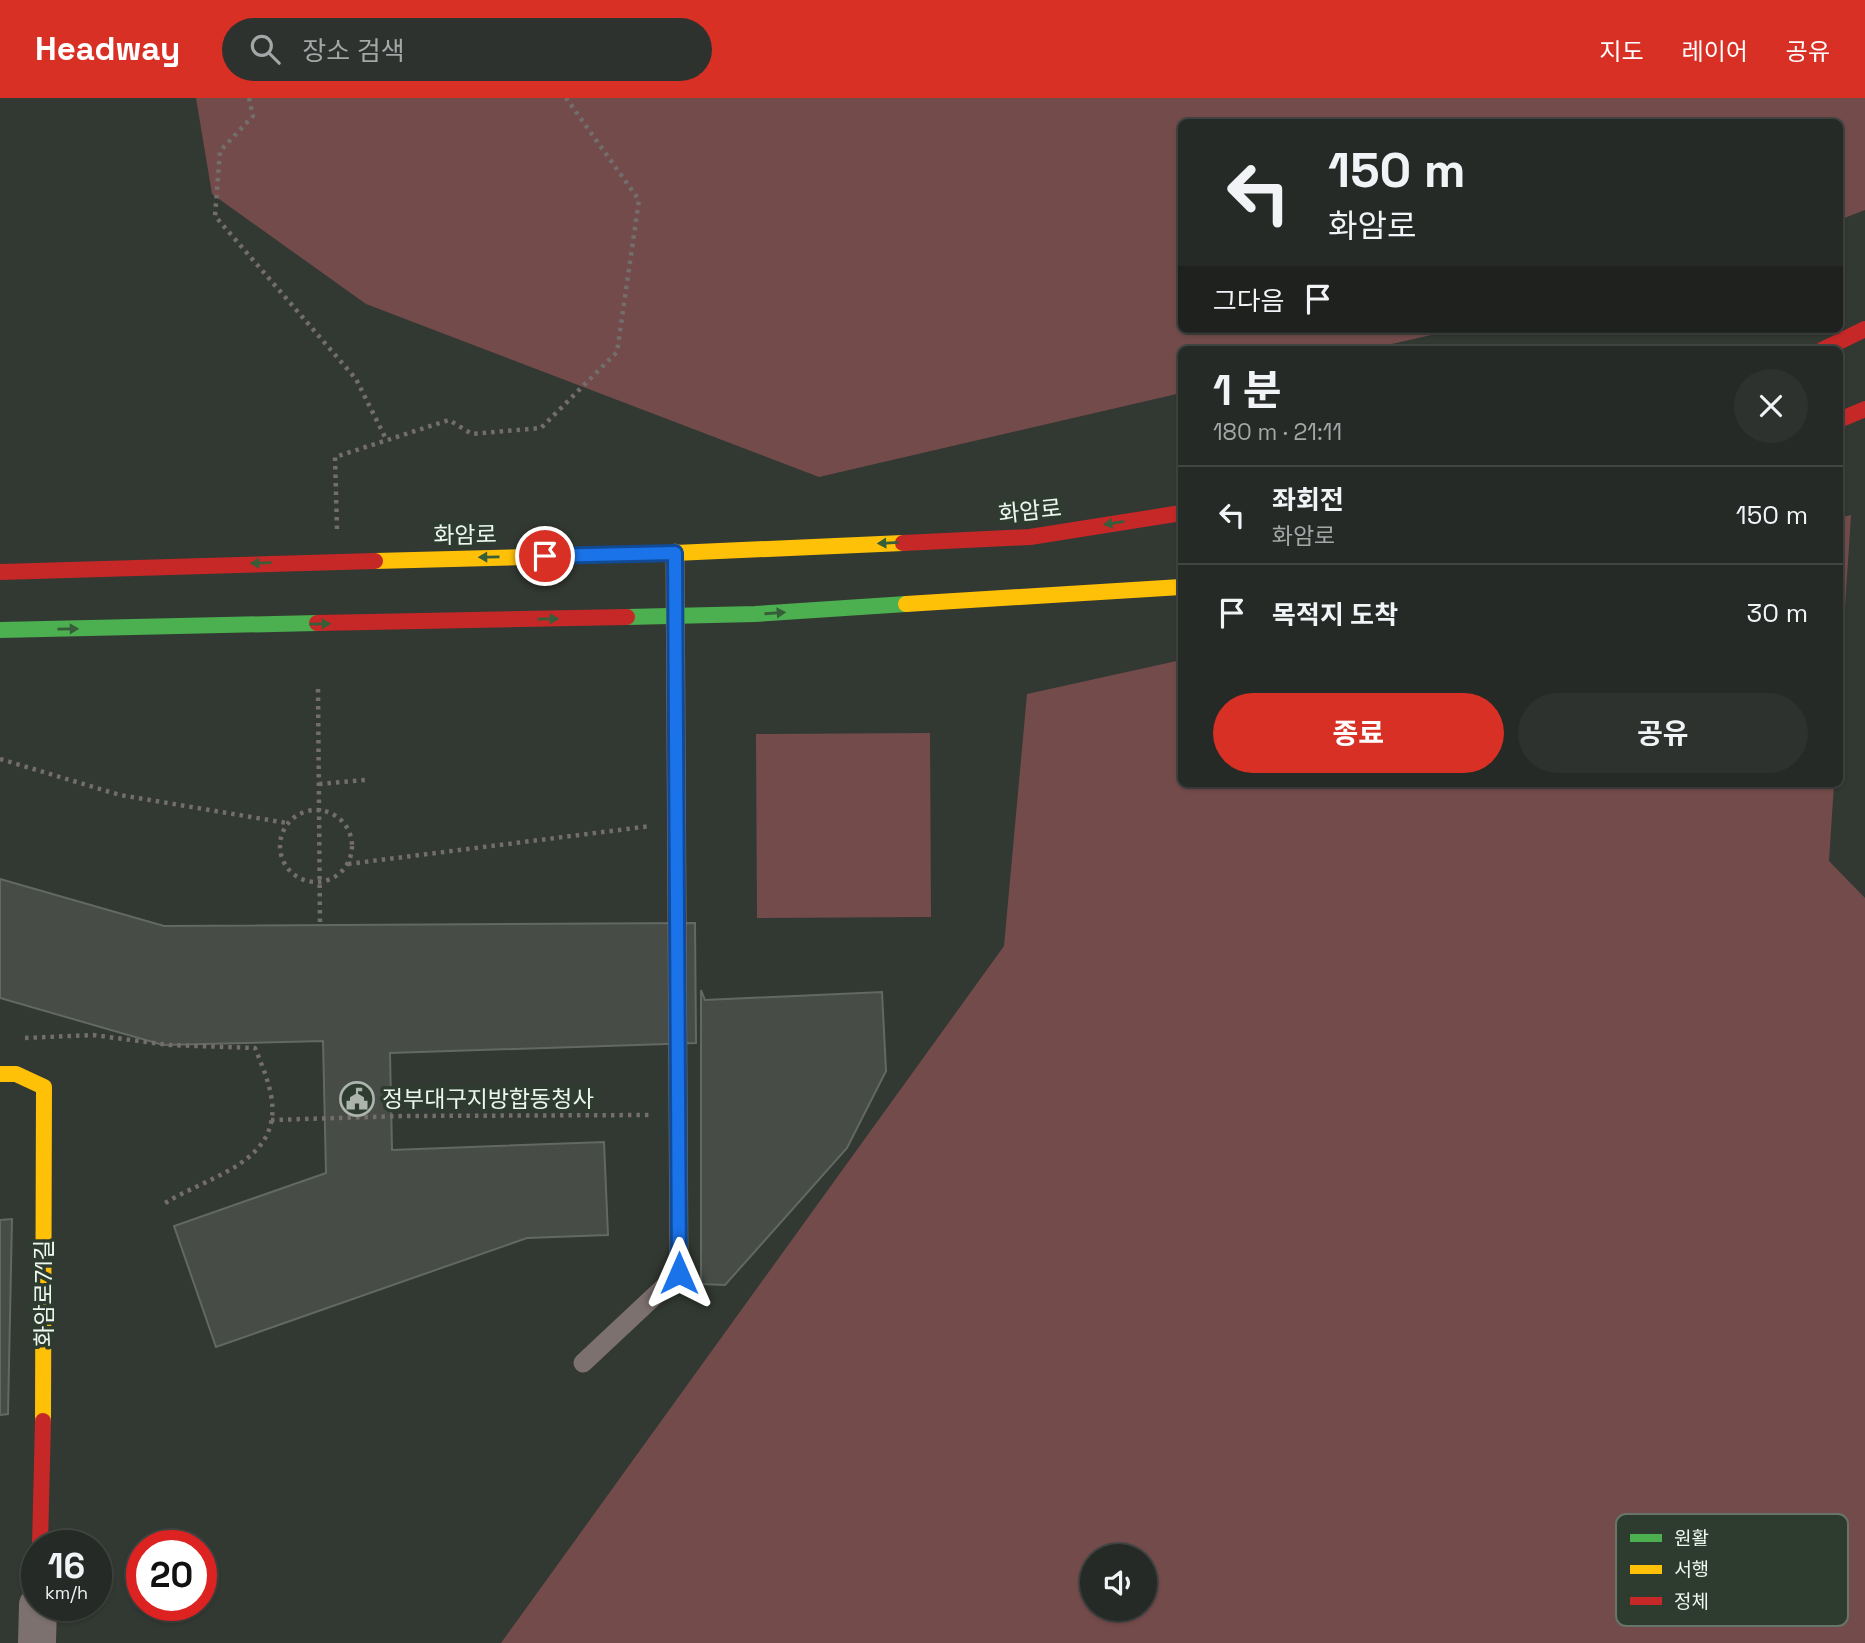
<!DOCTYPE html>
<html lang="ko">
<meta charset="utf-8">
<style>
:root{--surface:#262a26;--page:#2e322e;--text:#f1f3f6;--muted:#a4a7a7;--line:#424643;--accent:#d93025}
body{margin:0;font-family:"Space Grotesk","Noto Sans KR",sans-serif;background:var(--page);color:var(--text);height:100vh;display:flex;flex-direction:column;font-size:26px;white-space:nowrap}
*{box-sizing:border-box;margin:0}
p{font-size:23px;color:var(--muted)}
.icon{flex:none;width:38px;height:38px;fill:none;stroke:currentColor;stroke-width:2;stroke-linecap:round;stroke-linejoin:round}
.map{position:relative;flex:1;overflow:hidden}
.drawer{position:absolute;left:1178px;top:248px;width:665px;height:441px;display:flex;flex-direction:column;background:var(--surface);border-radius:10px;box-shadow:0 2px 5px #0004,0 0 0 2px var(--line)}
.drawer>*{flex:none}
.hud{position:absolute;left:1178px;top:21px;width:665px;height:214px;border-radius:10px;box-shadow:0 2px 5px #0004,0 0 0 2px var(--line);background:#262a26;color:var(--text);overflow:hidden}
.fabs{position:absolute;left:1080px;top:1446px;display:grid;gap:14px}
.fabs a{display:grid;place-items:center;width:77px;height:77px;border-radius:50%;background:var(--surface);box-shadow:0 2px 5px #0004,0 0 0 2px var(--line);font-size:35px}
.speed{position:absolute;left:21px;top:1432px;display:flex;gap:14px;font-size:35px;font-weight:700;text-align:center}
.speed>*{display:grid;place-content:center;width:91px;height:91px;border-radius:50%;background:var(--surface);box-shadow:0 2px 5px #0004,0 0 0 2px var(--line);line-height:1}
.speed small{font-size:18px;font-weight:400}
.speed .limit{border:10px solid #d22;background:#fff;color:#111}
.pin{position:absolute;display:grid;place-items:center;width:60px;height:60px;color:#fff;margin:-30px;border:4px solid #fff;border-radius:50%;box-shadow:0 2px 7px #0007}
.me{position:absolute;width:77px;margin:-38px;rotate:0deg;stroke-linejoin:round;filter:drop-shadow(0 0 5px #0008)}
.turn{display:flex;align-items:center;gap:24px;height:147px;padding:0 35px;font-size:32px}
.turn .icon{width:91px;height:91px;stroke-width:2.5}
.turn b{display:block;font-size:49px;line-height:60px}
.then{display:flex;align-items:center;height:66px;padding:0 35px;background:#0003;gap:14px;font-size:26px}
.round{display:grid;place-items:center;flex:none;width:74px;height:74px;border-radius:37px;background:var(--page)}
.summary{display:flex;align-items:center;justify-content:space-between;height:119px;padding:0 35px}
h1{font-size:42px;font-weight:700;line-height:52px}
.primary-button{display:flex;gap:14px;margin-top:auto;padding:14px 35px}
.primary-button a{flex:1;height:80px;border-radius:42px;background:var(--accent);color:#fff;font-size:28px;font-weight:700;line-height:80px;text-align:center}
.primary-button a+a{background:var(--page);color:var(--text)}
ul{padding:0;list-style:none}
li{display:flex;align-items:center;gap:21px;height:98px;padding:0 35px;border-top:2px solid var(--line)}
li div{flex:1}
li b{display:block;font-size:26px}
li em{font-style:normal}
header{display:flex;align-items:center;gap:42px;box-sizing:border-box;height:98px;padding:0 35px;background:var(--accent);color:#fff}
header strong{font-size:33px}
nav{display:flex;gap:38px;margin-inline-start:auto;font-size:24px}
.search{width:490px;height:63px;background:var(--page);display:flex;align-items:center;gap:18px;box-sizing:border-box;padding:0 24px;border-radius:38px;color:var(--muted);font-size:26px}
.map>svg:first-child{display:block}
.green{fill:#734b4b;fill-rule:evenodd}
.building{fill:#474c47;stroke:#636863;stroke-width:2}
.lines{fill:none;stroke-linecap:round;stroke-linejoin:round}
.path{stroke:#736e6b;stroke-width:4.5;stroke-dasharray:3.5 5;stroke-linecap:butt}
.lane{stroke:#7d716f;stroke-width:19}
.street{stroke:#7d716f;stroke-width:38}
.fast{stroke:#4caf50;stroke-width:16}
.slow{stroke:#ffc107;stroke-width:16}
.jam{stroke:#c62828;stroke-width:16}
.oneway{fill:#375e39}
.route-casing{stroke:#114b97;stroke-width:18}
.route{stroke:#1a73e8;stroke-width:12}
.labels{text-anchor:middle;dominant-baseline:central;stroke-width:7;stroke-linejoin:round;paint-order:stroke}
.street-label{font-size:23px;fill:#eef7ef;stroke:#2e3c2f}
.poi-label{font-size:23px;fill:#eef7ef;stroke:#2e3c2f;text-anchor:start}
.key{fill:#2e3c2f;stroke:#687469;stroke-width:2}
.key-label{font-size:19px;fill:#eef7ef}
</style>
<header>
<strong>Headway</strong>
<div class="search"><svg class="icon" aria-label="search" viewBox="0 0 24 24"><circle cx="10" cy="10" r="6"/><path d="M15 15l6 6"/></svg>장소 검색</div>
<nav><a>지도</a><a>레이어</a><a>공유</a></nav>
</header>
<div class="map">
<svg width="1865" height="1545" viewBox="0 0 1865 1545">
<rect width="100%" height="100%" fill="#323832"/>
<g class="green">
<path d="M 196,0 L 1865,0 L 1865,112 L 1839,122 L 1839,24 L 1181,24 L 1181,231 L 1478,231 L 1440,235 L 1365,252 L 1181,252 L 1181,295 L 819,379 L 366,206 L 212,96 Z"/>
<path d="M 1851,417 L 1839,602 L 1839,420 Z"/>
<path d="M 1181,562 L 1181,686 L 1834,686 L 1829,763 L 1865,800 L 1865,1545 L 501,1545 L 1004,848 L 1027,596 ZM 1092,1458 L 1144,1458 L 1144,1510 L 1092,1510 Z"/>
<path d="M 930,635 L 931,819 L 757,820 L 756,636 Z"/>
</g>
<g class="building">
<path d="M 0,781 L 164,828 L 695,825 L 696,945 L 390,955 L 392,1052 L 604,1044 L 608,1137 L 527,1140 L 216,1249 L 174,1128 L 326,1075 L 323,943 L 163,947 L 0,900 Z"/>
<path d="M 701,892 L 705,902 L 882,894 L 886,973 L 847,1050 L 725,1187 L 701,1186 Z"/>
<path d="M 12,1121 L 8,1316 L 0,1317 L 0,1122 Z"/>
</g>
<g class="lines">
<g class="path">
<path d="M 249,0 L 253,18 L 220,53 L 215,118 L 356,281 L 386,341"/>
<path d="M 337,431 L 335,359 L 449,322 L 472,336 L 541,330 L 617,254 L 639,102 L 566,0"/>
<path d="M 318,591 L 320,827"/>
<path d="M 0,661 L 120,697 L 287,725"/>
<path d="M 319,686 L 365,682"/>
<circle cx="316" cy="748" r="36"/>
<path d="M 348,766 L 651,728"/>
<path d="M 25,940 L 93,937 L 169,947 L 255,950 C 261,965 268,981 271,997 C 284,1066 206,1078 162,1107"/>
<path d="M 271,1022 L 403,1018 L 653,1017"/>
</g>
<path class="lane" d="M 583,1265 L 679,1175 L 675,455"/>
<path class="street" d="M 37,1545 L 38,1507"/>
<g class="fast">
<path d="M 627,519 L 755,516 L 906,506"/>
<path d="M 0,532 L 317,525"/>
</g>
<g class="slow">
<path d="M 375,463 L 675,455 L 903,445"/>
<path d="M 906,506 L 1181,489"/>
<path d="M 0,976 L 16,976 L 44,989 L 43,1323"/>
</g>
<g class="jam">
<path d="M 1822,252 L 1865,231"/>
<path d="M 1839,322 L 1865,311"/>
<path d="M 903,445 L 1030,439 L 1181,415"/>
<path d="M 0,474 L 375,463"/>
<path d="M 317,525 L 627,519"/>
<path d="M 40,1447 L 43,1323"/>
</g>
</g>
<defs><path id="oneway-solid" d="M-6-.8H1V-3.2L6.5 0L1 3.2V.8H-6Z" transform="scale(1.75)"/></defs>
<g class="oneway">
<use href="#oneway-solid" transform="translate(1114 425) rotate(171)"/>
<use href="#oneway-solid" transform="translate(888 445) rotate(177)"/>
<use href="#oneway-solid" transform="translate(489 459) rotate(179)"/>
<use href="#oneway-solid" transform="translate(261 465) rotate(178)"/>
<use href="#oneway-solid" transform="translate(775 515) rotate(-4)"/>
<use href="#oneway-solid" transform="translate(548 521) rotate(-1)"/>
<use href="#oneway-solid" transform="translate(320 526) rotate(-1)"/>
<use href="#oneway-solid" transform="translate(68 531) rotate(-1)"/>
</g>
<g class="lines">
<g class="route-casing">
<path id="route" d="M 545,458 L 675,455 L 679,1175"/>
</g>
<use href="#route" class="route"/>
</g>
<defs>
<g id="civic-ring" transform="scale(1.75)"><circle r="9.5" fill="#2e3c2f" stroke="#acb4ad" stroke-width="1.5"/><path d="M-.6-6.5H3V-4.5H.6V-3L4-1V1h2V6H-6V1h2V-1L-.6-3ZM-1.2 2.5V6h2.4V2.5Z" fill="#acb4ad"/></g>
</defs>
<g fill-rule="evenodd">
<use href="#civic-ring" x="357" y="1001"/>
</g>
<g class="labels">
<g class="street-label">
<text transform="translate(1030 413) rotate(-6)">화암로</text>
<text transform="translate(465 437) rotate(-1)">화암로</text>
<text transform="translate(44 1195) rotate(-90)">화암로71길</text>
</g>
<g class="poi-label">
<text x="382" y="1001">정부대구지방합동청사</text>
</g>
</g>
<rect x="1616" y="1416" width="232" height="112" rx="10" class="key"/>
<rect x="1630" y="1436" width="32" height="8" fill="#4caf50"/>
<rect x="1630" y="1467" width="32" height="9" fill="#ffc107"/>
<rect x="1630" y="1499" width="32" height="8" fill="#c62828"/>
<g class="key-label">
<text x="1674" y="1447">원활</text>
<text x="1674" y="1478">서행</text>
<text x="1674" y="1510">정체</text>
</g>
</svg>
<div class="fabs">
<a><svg class="icon" aria-label="sound" viewBox="0 0 24 24"><path d="M4 9h4l5-4v14l-5-4H4zM17 9q2 3 0 6"/></svg></a>
</div>
<div class="speed"><div>16<small>km/h</small></div><div class="limit">20</div></div>
<div class="pin" style="left:545px;top:458px;background:#d93025"><svg class="icon" aria-label="arrive" viewBox="0 0 24 24"><path d="M6 21V4h12l-3 4 3 4H6"/></svg></div>
<svg class="me" style="left:679px;top:1175px" viewBox="-20 -20 40 40"><path d="M0-17L14 15 0 8-14 15z" fill="#1a73e8" stroke="#fff" stroke-width="4"/></svg>
<div class="hud">
<div class="turn"><svg class="icon" aria-label="left" viewBox="0 0 24 24"><path d="M17 20v-9H6M10 6l-5 5 5 5"/></svg><div><b>150 m</b>화암로</div></div>
<div class="then">그다음<svg class="icon" aria-label="arrive" viewBox="0 0 24 24"><path d="M6 21V4h12l-3 4 3 4H6"/></svg></div>
</div>
<section class="drawer">
<div class="summary"><div><h1>1 분</h1><p>180 m · 21:11</p></div><a class="round"><svg class="icon" aria-label="close" viewBox="0 0 24 24"><path d="M6 6l12 12M18 6L6 18"/></svg></a></div>
<ul>
<li><svg class="icon" aria-label="left" viewBox="0 0 24 24"><path d="M17 20v-9H6M10 6l-5 5 5 5"/></svg><div><b>좌회전</b><p>화암로</p></div><em>150 m</em></li>
<li><svg class="icon" aria-label="arrive" viewBox="0 0 24 24"><path d="M6 21V4h12l-3 4 3 4H6"/></svg><div><b>목적지 도착</b></div><em>30 m</em></li>
</ul>
<div class="primary-button"><a>종료</a><a>공유</a></div>
</section>
</div>
